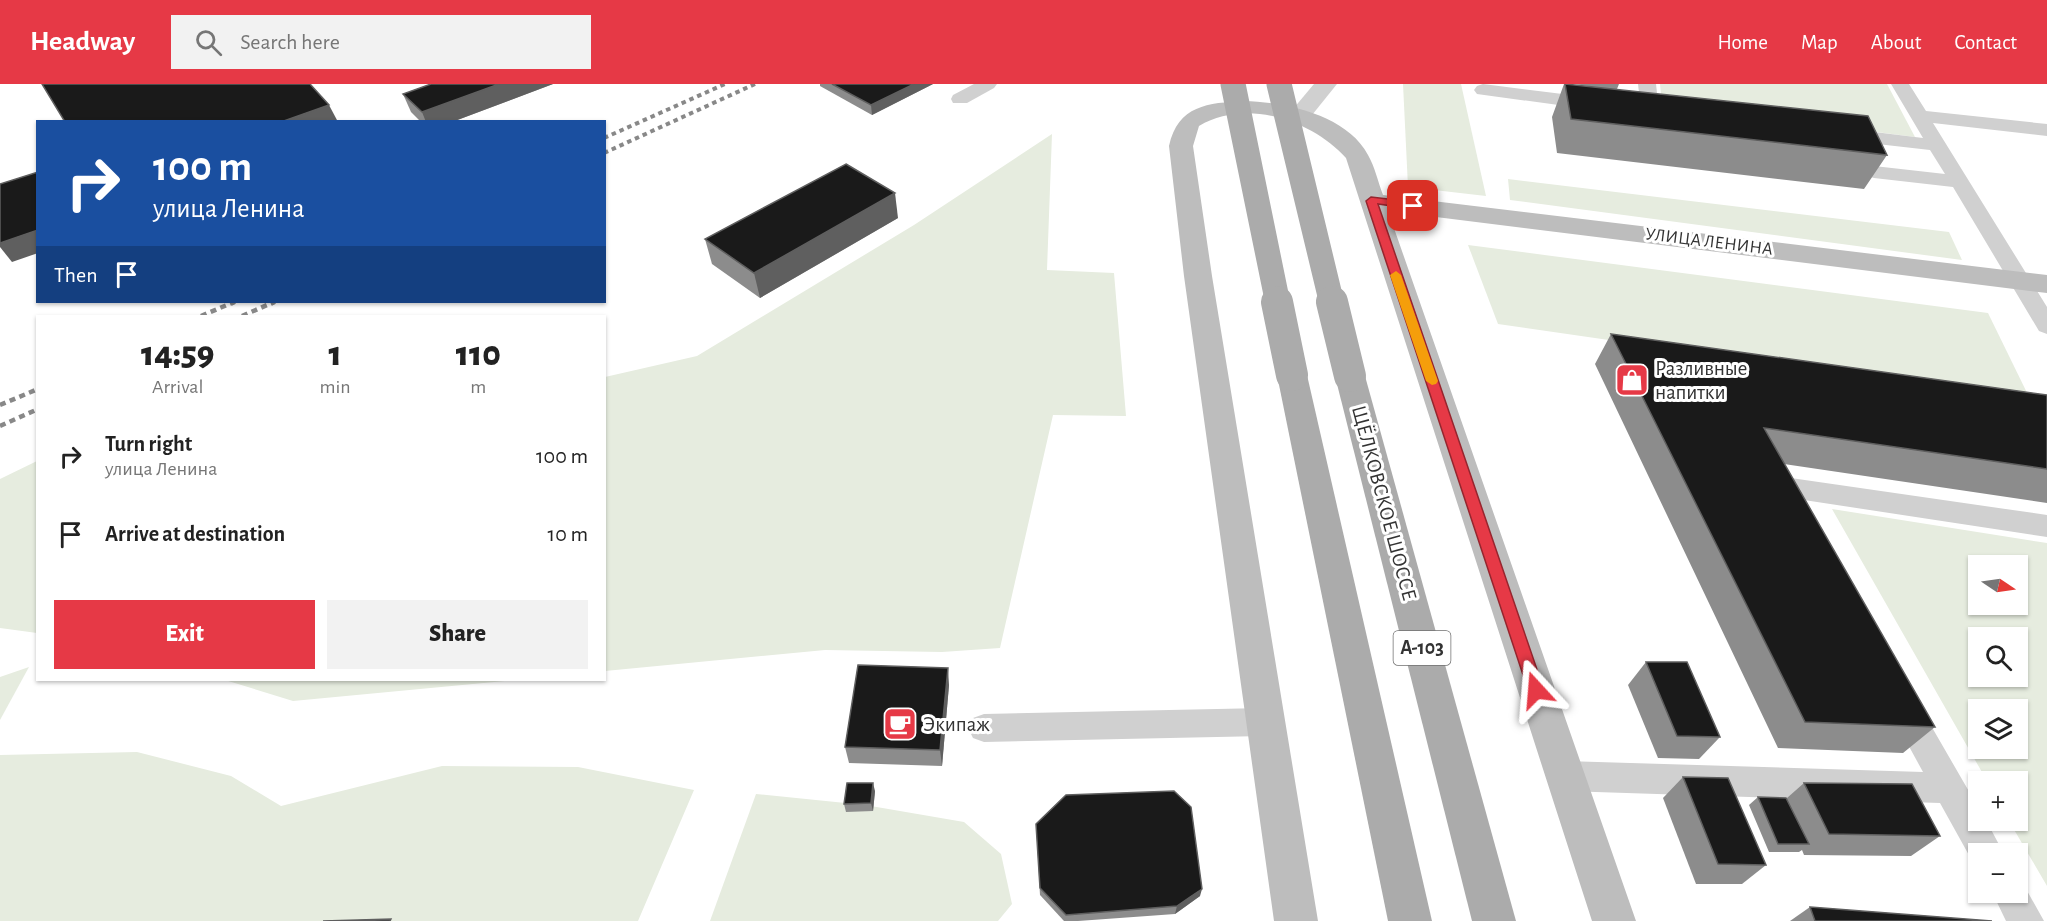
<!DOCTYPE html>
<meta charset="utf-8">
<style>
:root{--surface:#fff;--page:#f2f2f2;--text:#222;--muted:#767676;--accent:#e63946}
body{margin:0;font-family:"Alegreya Sans",sans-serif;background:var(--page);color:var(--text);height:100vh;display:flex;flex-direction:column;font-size:22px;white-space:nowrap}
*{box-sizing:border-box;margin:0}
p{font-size:20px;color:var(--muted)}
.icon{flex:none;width:33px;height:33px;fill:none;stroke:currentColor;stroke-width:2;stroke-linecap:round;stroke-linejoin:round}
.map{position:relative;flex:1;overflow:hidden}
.side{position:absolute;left:36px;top:231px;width:570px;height:366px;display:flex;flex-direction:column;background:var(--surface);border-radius:0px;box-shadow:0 2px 4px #0004}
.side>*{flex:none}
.hud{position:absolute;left:36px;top:36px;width:570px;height:183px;border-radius:0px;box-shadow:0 2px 4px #0004;background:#1a4fa0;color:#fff;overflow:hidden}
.needle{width:39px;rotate:103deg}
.fabs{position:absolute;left:1968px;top:471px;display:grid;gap:12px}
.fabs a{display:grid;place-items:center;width:60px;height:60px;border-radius:0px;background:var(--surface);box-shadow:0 2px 4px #0004;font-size:30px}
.pin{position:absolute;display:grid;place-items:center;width:51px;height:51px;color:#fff;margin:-26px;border-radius:12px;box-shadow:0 3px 9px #0006}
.me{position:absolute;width:66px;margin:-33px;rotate:341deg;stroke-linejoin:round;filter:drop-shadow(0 0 4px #0008)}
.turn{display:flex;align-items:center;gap:21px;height:126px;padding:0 18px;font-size:27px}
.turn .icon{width:78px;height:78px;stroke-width:2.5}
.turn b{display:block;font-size:42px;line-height:51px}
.then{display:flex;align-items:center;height:57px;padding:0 18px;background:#0003;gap:12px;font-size:22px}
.eta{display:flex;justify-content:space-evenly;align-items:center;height:102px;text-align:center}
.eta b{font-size:36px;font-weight:800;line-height:42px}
.button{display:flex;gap:12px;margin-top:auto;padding:12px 18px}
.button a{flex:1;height:69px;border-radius:0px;background:var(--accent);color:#fff;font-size:24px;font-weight:800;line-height:69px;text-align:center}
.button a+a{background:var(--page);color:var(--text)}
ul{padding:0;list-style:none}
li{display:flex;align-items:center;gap:18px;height:78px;padding:0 18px}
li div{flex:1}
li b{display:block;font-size:22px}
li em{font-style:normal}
header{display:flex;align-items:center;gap:36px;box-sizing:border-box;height:84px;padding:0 30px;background:var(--accent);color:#fff}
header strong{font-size:28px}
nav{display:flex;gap:33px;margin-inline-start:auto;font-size:21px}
.search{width:420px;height:54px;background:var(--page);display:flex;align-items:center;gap:15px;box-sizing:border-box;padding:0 21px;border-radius:0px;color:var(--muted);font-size:22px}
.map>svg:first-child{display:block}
.green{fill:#e6ecdf;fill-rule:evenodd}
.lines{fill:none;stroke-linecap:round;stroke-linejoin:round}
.lane{fill:#d0d0d0;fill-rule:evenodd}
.street{fill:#d0d0d0;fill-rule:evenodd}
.secondary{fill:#bdbdbd;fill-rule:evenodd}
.primary{fill:#ababab;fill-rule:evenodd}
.rail-far1{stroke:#888;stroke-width:4;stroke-dasharray:4.5 4;stroke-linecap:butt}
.rail{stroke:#888;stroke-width:4.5;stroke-dasharray:6 4.5;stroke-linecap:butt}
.primary-bridge-far1{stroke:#ababab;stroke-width:25}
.primary-bridge{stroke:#ababab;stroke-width:32}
.wall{fill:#8c8c8c}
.shaded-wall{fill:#5f5f5f}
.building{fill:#1a1a1a;stroke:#5f5f5f;stroke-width:1.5}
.route{fill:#e63946;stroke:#96252e;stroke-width:1.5}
.slow{fill:#f59e0b}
.labels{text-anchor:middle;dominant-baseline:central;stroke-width:6;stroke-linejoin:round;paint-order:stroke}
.far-street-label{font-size:18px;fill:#333;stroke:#fff}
.shield{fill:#fff;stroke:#707070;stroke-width:1.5}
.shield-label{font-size:20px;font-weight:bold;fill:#333}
.poi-label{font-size:21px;fill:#333;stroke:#fff;text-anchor:start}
.street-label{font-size:21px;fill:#333;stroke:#fff}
</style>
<header>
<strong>Headway</strong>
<div class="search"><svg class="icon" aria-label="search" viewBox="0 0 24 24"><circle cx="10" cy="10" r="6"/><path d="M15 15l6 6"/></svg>Search here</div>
<nav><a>Home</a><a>Map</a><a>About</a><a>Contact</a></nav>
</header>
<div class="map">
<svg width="2047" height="837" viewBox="0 0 2047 837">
<rect width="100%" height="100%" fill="#fff"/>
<g class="green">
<path d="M 1403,0 L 1461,0 L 1486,112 L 1408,103 Z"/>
<path d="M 1660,0 L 1887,0 L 1915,53 L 1662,20 Z"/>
<path d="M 1052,50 L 1047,186 L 1114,189 L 1126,332 L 1053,331 L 1000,564 L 942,568 L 825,566 L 605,587 L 605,293 L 697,272 L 914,141 Z"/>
<path d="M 1508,95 L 1949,148 L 1962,176 L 1510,116 Z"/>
<path d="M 1468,161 L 1988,229 L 2031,317 L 1498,240 Z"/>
<path d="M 37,377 L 37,549 L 0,544 L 0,395 Z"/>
<path d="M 1832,425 L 2047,459 L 2047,802 L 2009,737 L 2018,736 L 2018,698 L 1987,697 ZM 1978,482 L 2018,482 L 2018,520 L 1978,520 ZM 1978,554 L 2018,554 L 2018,592 L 1978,592 ZM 1978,626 L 2018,626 L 2018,664 L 1978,664 Z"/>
<path d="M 29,583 L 0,636 L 0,593 Z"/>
<path d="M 225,596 L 514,596 L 293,617 Z"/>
<path d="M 137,668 L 231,692 L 281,722 L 442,682 L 578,683 L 694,706 L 638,837 L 0,837 L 0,671 Z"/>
<path d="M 756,710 L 865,721 L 964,738 L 1001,770 L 1012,820 L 998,837 L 710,837 Z"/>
</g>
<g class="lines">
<g class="lane">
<path d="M 974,0 L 997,0 L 994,4 L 967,19 L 953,19 L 951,15 L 953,11 Z"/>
<path d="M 1483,0 L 1595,14 L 1602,16 L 1604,20 L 1602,24 L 1595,26 L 1477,10 L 1474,6 L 1477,2 Z"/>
<path d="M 1638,0 L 1656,0 L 1659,27 L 1657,31 L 1643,31 L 1641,27 Z"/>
<path d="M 1891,0 L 1909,0 L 1926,27 L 2047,40 L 2047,52 L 1933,39 L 2047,223 L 2047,250 L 2039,247 L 1953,103 L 1874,94 L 1867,92 L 1864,88 L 1867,84 L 1874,82 L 1945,90 L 1930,66 L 1842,56 L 1835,54 L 1832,50 L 1835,46 L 1842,44 L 1923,54 Z"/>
<path d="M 1784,393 L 2047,431 L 2047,453 L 1804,416 L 1808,422 L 1804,429 L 1794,432 L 1784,429 L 1771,403 L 1775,396 Z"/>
<path d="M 1904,610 L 1915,614 L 1978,723 L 1978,736 L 1986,736 L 2004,770 L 1978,770 L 1978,783 L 1975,782 L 1940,719 L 1565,707 L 1553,703 L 1549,692 L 1553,681 L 1565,677 L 1923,688 L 1888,624 L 1893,614 Z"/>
<path d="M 1264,624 L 1275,628 L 1280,638 L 1275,648 L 1264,652 L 984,658 L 973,654 L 968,644 L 973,634 L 984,630 Z"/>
<path d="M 2018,794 L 2021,796 L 2044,837 L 2006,837 L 1992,808 L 2018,808 Z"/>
</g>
<path class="street" d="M 1314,0 L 1337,0 L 1308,36 L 1300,38 L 1292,36 L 1288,31 Z"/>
<path class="secondary" d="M 1244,17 C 1285,18 1347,31 1368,71 C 1375,83 1378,98 1383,111 L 2047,191 L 2047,209 L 1388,127 L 1636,837 L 1592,837 L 1346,74 C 1311,36 1247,14 1199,42 L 1193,62 L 1212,192 L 1318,837 L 1274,837 L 1184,192 L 1169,62 C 1178,21 1208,19 1244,17 Z"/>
<g class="primary">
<path d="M 1292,281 L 1303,284 L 1307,291 L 1432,837 L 1388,837 L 1277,291 L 1281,284 Z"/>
<path d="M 1350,282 L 1361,285 L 1365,292 L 1516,837 L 1472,837 L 1335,292 L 1339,285 Z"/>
</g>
<g class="rail-far1">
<path d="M 604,54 L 725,0"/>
<path d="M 604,69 L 755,0"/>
<path d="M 231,220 L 235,218"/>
<path d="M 271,220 L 275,218"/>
</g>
<g class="rail">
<path d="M 201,232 L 234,218"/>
<path d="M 242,232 L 274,218"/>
<path d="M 0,321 L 38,305"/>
<path d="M 0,342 L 38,325"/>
</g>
<g class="primary-bridge-far1">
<path d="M 1233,0 L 1278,220"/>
<path d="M 1279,0 L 1332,220"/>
</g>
<g class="primary-bridge">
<path d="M 1277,218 L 1292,291"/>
<path d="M 1332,218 L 1350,292"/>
</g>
</g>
<g class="wall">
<path d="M 431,0 L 553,0 L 452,38 L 421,38 L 411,28 L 403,10 Z"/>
<path d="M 820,0 L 933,0 L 872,31 L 820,2 Z"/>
<path d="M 1564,0 L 1589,2 L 1574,0 L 1619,0 L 1617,5 L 1887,71 L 1864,105 L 1557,69 L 1552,33 Z"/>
<path d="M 898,134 L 760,214 L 712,180 L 705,155 Z"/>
<path d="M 1611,250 L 2047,311 L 2047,419 L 1784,380 L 1935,643 L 1903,669 L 1778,664 L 1595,280 Z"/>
<path d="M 1646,578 L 1720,653 L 1699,675 L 1658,674 L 1628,601 Z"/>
<path d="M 949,601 L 942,682 L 849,679 L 845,663 Z"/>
<path d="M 1683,693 L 1766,781 L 1742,800 L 1696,800 L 1663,714 Z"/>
<path d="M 1804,699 L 1940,752 L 1911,772 L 1804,771 L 1802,766 L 1799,768 L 1769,768 L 1749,721 L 1758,713 L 1787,714 Z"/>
<path d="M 875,707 L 873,727 L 846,728 L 844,720 Z"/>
<path d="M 1036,740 L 1200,812 L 1175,830 L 1078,837 L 1064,837 L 1040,811 Z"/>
<path d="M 1810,823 L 1992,837 L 1790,837 Z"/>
</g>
<g class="shaded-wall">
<path d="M 499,0 L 553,0 L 452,38 L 426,38 L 422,28 Z"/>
<path d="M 914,0 L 933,0 L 872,31 L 871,21 Z"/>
<path d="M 329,21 L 338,38 L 281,38 Z"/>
<path d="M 895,109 L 898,134 L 760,214 L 754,189 Z"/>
<path d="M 38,146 L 38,169 L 12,178 L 0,163 L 0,159 Z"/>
<path d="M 948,584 L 949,601 L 942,682 L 940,666 Z"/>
<path d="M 873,699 L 875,707 L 873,727 L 871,719 Z"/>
<path d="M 1202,805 L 1200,812 L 1175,830 L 1177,822 Z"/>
</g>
<g class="building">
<path d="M 42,0 L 310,0 L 329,21 L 281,38 L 65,38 Z"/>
<path d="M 431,0 L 499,0 L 422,28 L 403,10 Z"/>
<path d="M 832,0 L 914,0 L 871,21 Z"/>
<path d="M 1565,0 L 1868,32 L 1887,71 L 1571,35 Z"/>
<path d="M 846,80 L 895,109 L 754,189 L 705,155 Z"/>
<path d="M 38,88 L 38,146 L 0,159 L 0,100 Z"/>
<path d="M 1611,250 L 2047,311 L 2047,385 L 1764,344 L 1935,643 L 1805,638 Z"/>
<path d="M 1646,578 L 1687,578 L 1720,653 L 1677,652 Z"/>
<path d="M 858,581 L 948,584 L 940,666 L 845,663 Z"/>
<path d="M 1683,693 L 1728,694 L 1766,781 L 1718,780 Z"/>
<path d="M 847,699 L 873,699 L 871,719 L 844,720 Z"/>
<path d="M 1804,699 L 1912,700 L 1940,752 L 1829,750 Z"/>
<path d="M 1174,707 L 1191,723 L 1202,805 L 1190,813 L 1177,822 L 1066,831 L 1040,804 L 1036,740 L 1066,711 Z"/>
<path d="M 1758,713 L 1786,714 L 1809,760 L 1778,760 Z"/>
<path d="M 1810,823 L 1992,837 L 1815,837 Z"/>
<path d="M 391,835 L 390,837 L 323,837 Z"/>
</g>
<path class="route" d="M 1371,113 L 1413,118 L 1419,122 L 1413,125 L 1378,120 L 1544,606 L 1542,611 L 1536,613 L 1530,611 L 1528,606 L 1366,117 Z"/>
<path class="slow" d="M 1396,187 L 1401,191 L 1438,297 L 1436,300 L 1432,301 L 1426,297 L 1390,191 Z"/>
<defs>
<g id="shop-square" transform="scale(1.725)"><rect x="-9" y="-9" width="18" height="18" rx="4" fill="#e63946" stroke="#fff"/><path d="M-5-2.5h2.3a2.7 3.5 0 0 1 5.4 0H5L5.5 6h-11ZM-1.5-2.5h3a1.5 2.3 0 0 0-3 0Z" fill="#fff"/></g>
<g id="cafe-square" transform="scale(1.725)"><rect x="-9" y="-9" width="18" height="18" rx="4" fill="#e63946" stroke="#fff"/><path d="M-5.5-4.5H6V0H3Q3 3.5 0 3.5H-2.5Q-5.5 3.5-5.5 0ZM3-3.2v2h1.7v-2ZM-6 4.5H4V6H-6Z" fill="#fff"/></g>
</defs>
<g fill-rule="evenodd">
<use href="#shop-square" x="1632" y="296"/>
<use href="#cafe-square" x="900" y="640"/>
</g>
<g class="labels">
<g class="far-street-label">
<text transform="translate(1709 158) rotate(7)">УЛИЦА ЛЕНИНА</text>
</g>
<rect class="shield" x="1393.5" y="547" width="57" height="34" rx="4.5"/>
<g class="shield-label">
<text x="1422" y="564">А-103</text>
</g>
<g class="poi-label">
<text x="1655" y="284">Разливные<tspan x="1655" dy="24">напитки</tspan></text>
<text x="923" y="640">Экипаж</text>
</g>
<g class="street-label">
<text transform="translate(1384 419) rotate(75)">ЩЁЛКОВСКОЕ ШОССЕ</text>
</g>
</g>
</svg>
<div class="fabs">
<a><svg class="needle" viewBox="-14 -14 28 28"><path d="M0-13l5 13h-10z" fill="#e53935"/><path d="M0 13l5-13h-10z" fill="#767676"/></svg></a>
<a><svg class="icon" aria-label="search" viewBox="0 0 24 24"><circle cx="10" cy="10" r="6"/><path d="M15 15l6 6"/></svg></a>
<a><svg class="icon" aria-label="layers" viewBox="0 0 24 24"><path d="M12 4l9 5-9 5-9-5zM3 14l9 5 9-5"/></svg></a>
<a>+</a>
<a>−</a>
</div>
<div class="pin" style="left:1413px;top:122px;background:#d93025"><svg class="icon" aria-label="arrive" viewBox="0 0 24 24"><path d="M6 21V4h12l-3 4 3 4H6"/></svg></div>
<svg class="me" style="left:1536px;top:606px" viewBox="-20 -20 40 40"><path d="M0-17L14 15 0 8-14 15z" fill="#e63946" stroke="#fff" stroke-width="4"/></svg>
<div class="hud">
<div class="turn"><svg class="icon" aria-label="right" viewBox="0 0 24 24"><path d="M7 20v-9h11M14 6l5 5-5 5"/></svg><div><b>100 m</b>улица Ленина</div></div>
<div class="then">Then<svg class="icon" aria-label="arrive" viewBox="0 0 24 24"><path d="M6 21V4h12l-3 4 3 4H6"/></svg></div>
</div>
<section class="side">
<div class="eta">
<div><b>14:59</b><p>Arrival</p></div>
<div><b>1</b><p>min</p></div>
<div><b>110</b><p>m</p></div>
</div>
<ul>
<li><svg class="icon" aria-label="right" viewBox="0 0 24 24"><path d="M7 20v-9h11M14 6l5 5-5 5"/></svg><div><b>Turn right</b><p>улица Ленина</p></div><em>100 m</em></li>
<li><svg class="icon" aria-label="arrive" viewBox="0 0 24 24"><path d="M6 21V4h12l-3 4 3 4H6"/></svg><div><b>Arrive at destination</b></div><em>10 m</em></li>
</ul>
<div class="button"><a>Exit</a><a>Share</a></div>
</section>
</div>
